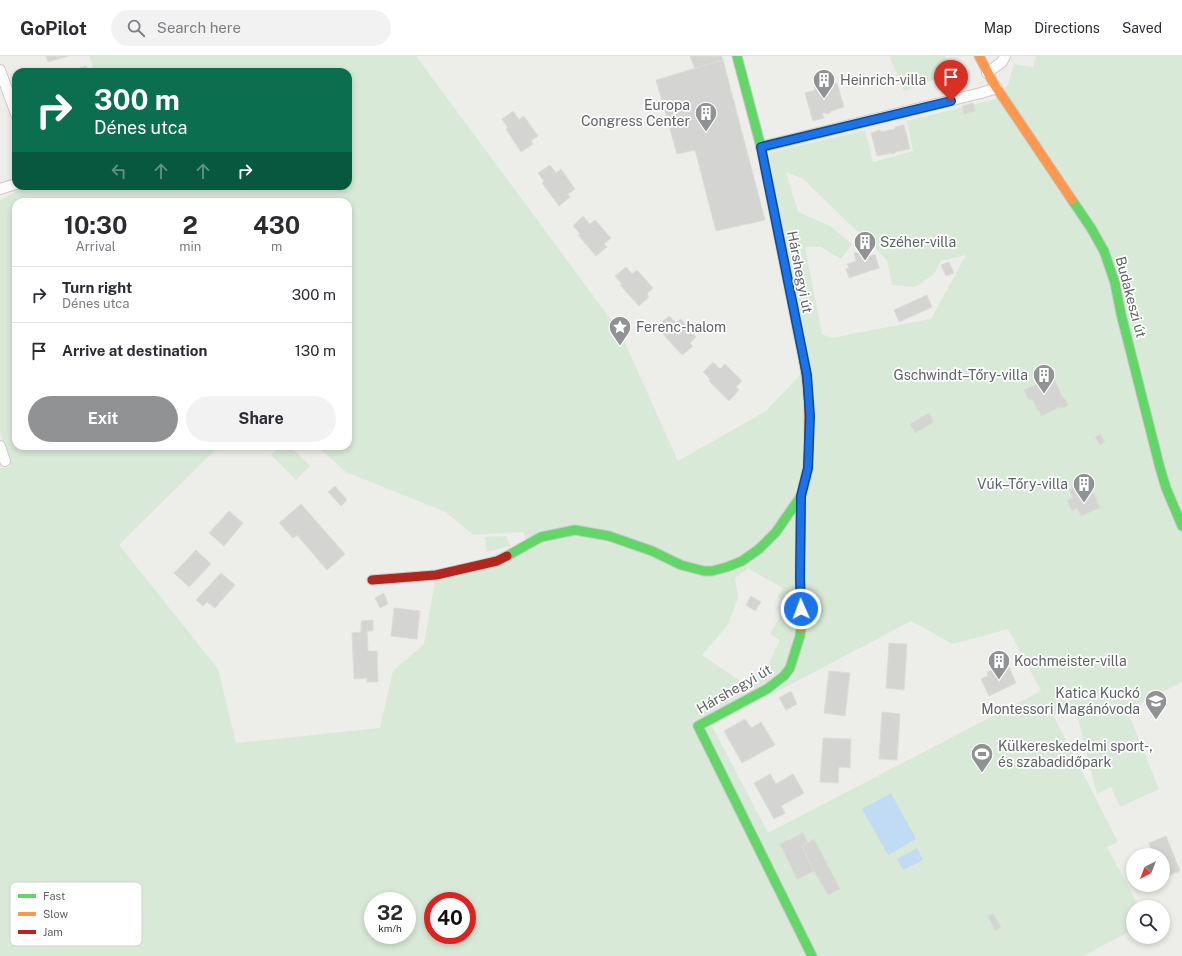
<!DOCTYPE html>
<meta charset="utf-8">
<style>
:root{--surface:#fff;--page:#f2f2f3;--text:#2b2b33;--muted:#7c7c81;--line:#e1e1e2;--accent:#919294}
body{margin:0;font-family:"Public Sans",sans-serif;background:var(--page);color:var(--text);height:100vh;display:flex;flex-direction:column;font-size:15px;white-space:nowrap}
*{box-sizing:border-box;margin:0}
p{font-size:13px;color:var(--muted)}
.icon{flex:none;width:22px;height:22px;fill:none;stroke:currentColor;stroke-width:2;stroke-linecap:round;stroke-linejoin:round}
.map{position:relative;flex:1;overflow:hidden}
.side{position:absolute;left:12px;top:142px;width:340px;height:252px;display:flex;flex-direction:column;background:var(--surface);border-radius:12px;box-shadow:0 2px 6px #0003}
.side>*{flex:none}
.guide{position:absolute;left:12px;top:12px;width:340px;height:122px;border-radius:12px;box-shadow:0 2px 6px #0003;background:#0b6e4f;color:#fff;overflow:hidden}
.needle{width:26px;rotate:222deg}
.controls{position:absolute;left:1126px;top:792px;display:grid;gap:8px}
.controls a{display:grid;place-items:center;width:44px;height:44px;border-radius:50%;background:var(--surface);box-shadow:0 2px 6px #0003;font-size:20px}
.speed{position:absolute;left:364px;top:836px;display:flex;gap:8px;font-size:20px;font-weight:700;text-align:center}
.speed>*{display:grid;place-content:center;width:52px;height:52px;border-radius:50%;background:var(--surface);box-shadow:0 2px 6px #0003;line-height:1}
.speed small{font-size:10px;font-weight:400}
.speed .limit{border:6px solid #d22;background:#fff;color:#111}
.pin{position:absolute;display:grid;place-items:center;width:34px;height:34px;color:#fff;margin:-41px -17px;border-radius:50% 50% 50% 0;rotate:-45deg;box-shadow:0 0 4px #0007}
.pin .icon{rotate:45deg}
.me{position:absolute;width:44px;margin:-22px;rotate:358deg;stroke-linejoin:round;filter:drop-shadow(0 0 3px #0008)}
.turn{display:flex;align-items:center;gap:14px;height:84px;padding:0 16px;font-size:18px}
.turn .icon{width:52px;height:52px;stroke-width:2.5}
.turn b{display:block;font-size:28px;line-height:34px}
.lanes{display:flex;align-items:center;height:38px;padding:0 16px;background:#0003;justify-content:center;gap:20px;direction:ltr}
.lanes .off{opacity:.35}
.eta{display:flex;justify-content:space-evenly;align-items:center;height:68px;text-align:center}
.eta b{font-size:24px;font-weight:700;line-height:28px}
.action{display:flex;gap:8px;margin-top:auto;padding:8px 16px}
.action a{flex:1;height:46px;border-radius:24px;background:var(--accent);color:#fff;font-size:16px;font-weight:700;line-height:46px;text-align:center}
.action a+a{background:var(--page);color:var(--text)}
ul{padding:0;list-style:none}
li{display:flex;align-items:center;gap:12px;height:56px;padding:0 16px;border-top:1px solid var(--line)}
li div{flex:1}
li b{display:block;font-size:15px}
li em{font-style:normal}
header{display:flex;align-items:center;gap:24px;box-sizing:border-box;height:56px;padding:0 20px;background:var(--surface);border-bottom:1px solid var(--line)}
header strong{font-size:19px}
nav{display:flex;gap:22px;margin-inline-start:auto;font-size:14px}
.search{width:280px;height:36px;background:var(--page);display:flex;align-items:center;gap:10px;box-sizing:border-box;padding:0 14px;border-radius:22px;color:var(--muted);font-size:15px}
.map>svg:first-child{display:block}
.green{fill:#d8e9d7;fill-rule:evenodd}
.water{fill:#c2dbf4}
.building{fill:#d4d4d2;stroke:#dcdcd8}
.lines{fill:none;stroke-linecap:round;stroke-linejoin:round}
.street-casing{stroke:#cbcbcb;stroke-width:12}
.fast-casing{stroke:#c9c9ca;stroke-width:11}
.slow-casing{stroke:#c9c9ca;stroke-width:11}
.jam-casing{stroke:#c9c9ca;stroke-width:11}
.street{stroke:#fcfcfc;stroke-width:10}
.fast{stroke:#63d668;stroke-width:9}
.slow{stroke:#ff974d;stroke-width:9}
.jam{stroke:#b3261e;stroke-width:9}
.route-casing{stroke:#114b97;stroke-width:10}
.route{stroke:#1a73e8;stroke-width:7}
.labels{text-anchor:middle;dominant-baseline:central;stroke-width:3.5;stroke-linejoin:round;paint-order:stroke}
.poi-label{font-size:14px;fill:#5f6166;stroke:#fff;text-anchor:start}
.street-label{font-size:14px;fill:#5f6166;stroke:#fff}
.key{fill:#fff;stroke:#cfd0d1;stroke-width:1}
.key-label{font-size:11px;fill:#5f6166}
</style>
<header>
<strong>GoPilot</strong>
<div class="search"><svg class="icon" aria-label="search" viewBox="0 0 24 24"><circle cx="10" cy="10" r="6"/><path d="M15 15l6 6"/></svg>Search here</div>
<nav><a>Map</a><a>Directions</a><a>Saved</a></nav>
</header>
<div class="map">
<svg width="1182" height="900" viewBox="0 0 1182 900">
<rect width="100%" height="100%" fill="#edede9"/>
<g class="green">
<path d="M 89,0 L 416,0 L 620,276 L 678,405 L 766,355 L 802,317 L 769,97 L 865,74 L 873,106 L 913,95 L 907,65 L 996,43 L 1008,28 L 1014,8 L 1033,11 L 1036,0 L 1182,0 L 1182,626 L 1127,654 L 1159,733 L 1120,751 L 1111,731 L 1097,738 L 1075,651 L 1053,659 L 1118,786 L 1107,791 L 1139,851 L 1133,851 L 1133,874 L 1083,900 L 0,900 L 0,412 L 11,411 L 0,376 L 0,144 L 20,133 L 34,130 L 348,130 L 348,16 L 95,16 ZM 786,116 L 802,122 L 887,204 L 892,229 L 915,231 L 934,218 L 941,205 L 966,199 L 931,263 L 831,282 L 822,278 L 805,191 L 821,191 L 841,203 L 852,188 L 830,170 L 798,156 ZM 16,146 L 348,146 L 348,390 L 317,390 L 346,416 L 446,456 L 473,479 L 523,476 L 528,488 L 436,519 L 424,588 L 393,615 L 380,672 L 236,687 L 218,613 L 119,489 L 219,390 L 16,390 ZM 748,512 L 783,532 L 778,541 L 787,547 L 770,578 L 780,584 L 767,611 L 740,625 L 702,599 L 727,570 L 738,542 L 735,522 ZM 911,565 L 953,588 L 1008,573 L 1041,635 L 768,777 L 712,670 ZM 373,845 L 407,845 L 407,879 L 373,879 ZM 433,845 L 467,845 L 467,879 L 433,879 Z"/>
<path d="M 892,0 L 945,0 L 951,17 L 904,35 L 890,1 Z"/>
<path d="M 280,390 L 290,390 L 310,410 L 296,424 L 271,399 Z"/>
<path d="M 506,480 L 510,490 L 487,496 L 485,481 Z"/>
</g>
<g class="water">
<path d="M 891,737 L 916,783 L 888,799 L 862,753 Z"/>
<path d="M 917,792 L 923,804 L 903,814 L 897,803 Z"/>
</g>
<g class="building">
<path d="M 46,0 L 68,0 L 48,6 Z"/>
<path d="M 690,0 L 721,0 L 723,4 L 695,13 Z"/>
<path d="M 723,4 L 765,164 L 716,175 L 695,94 L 677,98 L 656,24 Z"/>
<path d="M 86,10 L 88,16 L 68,16 Z"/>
<path d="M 837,27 L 844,51 L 831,55 L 830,57 L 827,58 L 825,57 L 822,57 L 824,62 L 813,65 L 805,37 L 815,34 L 814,31 L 827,28 L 827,30 Z"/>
<path d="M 973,47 L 975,55 L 964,58 L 962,50 Z"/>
<path d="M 513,55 L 519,64 L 524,60 L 538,80 L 531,85 L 533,88 L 521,96 L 506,73 L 508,72 L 502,63 Z"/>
<path d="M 904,69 L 910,93 L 895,96 L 895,97 L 891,98 L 891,97 L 877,100 L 871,77 L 880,74 L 881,76 L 895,73 L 895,71 Z"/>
<path d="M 550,109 L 556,117 L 561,113 L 575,133 L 568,138 L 570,141 L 559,150 L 542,127 L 544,125 L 538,117 Z"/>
<path d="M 583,160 L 590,168 L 595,164 L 611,182 L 604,188 L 607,191 L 596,200 L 578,179 L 580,178 L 573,170 Z"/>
<path d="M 867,193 L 870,200 L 875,198 L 879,212 L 849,222 L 846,213 L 849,212 L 847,208 L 856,205 L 854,197 Z"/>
<path d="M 949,206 L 954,217 L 946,220 L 941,209 Z"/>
<path d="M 626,211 L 632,218 L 637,214 L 653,232 L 647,238 L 649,241 L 639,250 L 620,229 L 622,228 L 615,220 Z"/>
<path d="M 927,239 L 932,251 L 899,266 L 894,254 Z"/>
<path d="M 669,260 L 676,267 L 681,263 L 696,281 L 690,287 L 693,290 L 682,299 L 663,278 L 665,277 L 658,269 Z"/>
<path d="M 713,306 L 720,313 L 725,308 L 742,325 L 736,331 L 739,334 L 729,345 L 709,325 L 710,323 L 703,316 Z"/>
<path d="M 1055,319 L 1056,322 L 1054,323 L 1063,342 L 1065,343 L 1068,348 L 1067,350 L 1062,352 L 1060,351 L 1041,360 L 1039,354 L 1038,355 L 1032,343 L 1029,344 L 1026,340 L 1024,334 L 1043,325 L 1043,326 L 1045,326 L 1044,324 Z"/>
<path d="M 929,357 L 934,366 L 915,377 L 910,368 Z"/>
<path d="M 1100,378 L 1105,386 L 1100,389 L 1095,381 Z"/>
<path d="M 1080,429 L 1081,432 L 1087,429 L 1088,432 L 1091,431 L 1100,452 L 1081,460 L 1077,452 L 1072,455 L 1067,444 L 1073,442 L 1069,434 Z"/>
<path d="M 335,430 L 347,444 L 341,450 L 328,436 Z"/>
<path d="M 301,448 L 345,498 L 327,514 L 297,479 L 293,482 L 279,467 Z"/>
<path d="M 229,455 L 243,467 L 224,490 L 209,477 Z"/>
<path d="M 196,494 L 211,508 L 189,531 L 174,517 Z"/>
<path d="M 221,517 L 235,529 L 215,552 L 207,546 L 203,550 L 196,544 Z"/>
<path d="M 384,537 L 388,548 L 380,552 L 375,542 Z"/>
<path d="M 751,540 L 761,546 L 755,555 L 746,549 Z"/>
<path d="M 394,552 L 420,555 L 417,583 L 391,580 Z"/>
<path d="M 373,564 L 373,575 L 367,575 L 368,595 L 377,595 L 378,626 L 367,626 L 367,622 L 354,623 L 352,577 L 361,576 L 361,565 Z"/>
<path d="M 889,587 L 907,588 L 904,634 L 886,632 Z"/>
<path d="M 1000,610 L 1002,614 L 1009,611 L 1016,627 L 989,640 L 981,623 L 988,620 L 987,616 Z"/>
<path d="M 829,615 L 850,617 L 845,660 L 824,657 Z"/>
<path d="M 791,635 L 797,648 L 786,654 L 779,642 Z"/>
<path d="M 882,656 L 900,658 L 897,704 L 879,703 Z"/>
<path d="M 745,663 L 751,672 L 761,666 L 775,689 L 742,707 L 724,675 Z"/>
<path d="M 823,682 L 851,683 L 850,712 L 839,711 L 838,727 L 820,726 Z"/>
<path d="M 770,718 L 776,728 L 793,718 L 804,737 L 781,750 L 785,757 L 774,763 L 754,727 Z"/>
<path d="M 803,777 L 808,787 L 802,790 L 814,815 L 797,823 L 780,788 Z"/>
<path d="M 1166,780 L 1180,815 L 1163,822 L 1163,799 L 1154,799 L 1149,787 Z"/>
<path d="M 814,783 L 840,833 L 828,839 L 814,815 L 802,790 Z"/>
<path d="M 993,857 L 1001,871 L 995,875 L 988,860 Z"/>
</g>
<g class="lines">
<g class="street-casing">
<g id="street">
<path d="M 0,14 L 16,58"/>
<path d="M 987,17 L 1002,6 L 1005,0"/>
<path d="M 761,91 L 981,37 L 997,32"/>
<path d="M 0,133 L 16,128"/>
<path d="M 0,390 L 5,405"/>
</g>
</g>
<g class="fast-casing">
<g id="fast">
<path d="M 737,0 L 761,91 L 804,306"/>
<path d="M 1072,144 L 1091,172 L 1104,195 L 1115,227 L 1121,258 L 1160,412 L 1166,432 L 1182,470"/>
<path d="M 507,500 L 541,481 L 575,474 L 609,480 L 652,495 L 681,509 L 704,515 L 712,515 L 727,511 L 742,505 L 759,493 L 776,476 L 801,440"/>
<path d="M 801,572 L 800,580 L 790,612 L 784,620 L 767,633 L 698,670 L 812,900"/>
</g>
</g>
<g class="slow-casing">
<g id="slow">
<path d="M 979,0 L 994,28 L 1072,144"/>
<path d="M 801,572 L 800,522 L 801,440 L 806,420"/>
</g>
</g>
<g class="jam-casing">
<g id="jam">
<path d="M 804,306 C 811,341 809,377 808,412 L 806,420"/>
<path d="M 372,524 L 436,519 L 497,505 L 507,500"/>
</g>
</g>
<use href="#street" class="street"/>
<use href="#fast" class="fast"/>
<use href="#slow" class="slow"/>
<use href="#jam" class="jam"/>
</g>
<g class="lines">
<g class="route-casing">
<path id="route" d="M 801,553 L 800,522 L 801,440 L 808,412 L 810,360 L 807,319 L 761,91 L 951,45"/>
</g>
<use href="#route" class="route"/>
</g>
<defs>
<g id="building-pin" transform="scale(1.15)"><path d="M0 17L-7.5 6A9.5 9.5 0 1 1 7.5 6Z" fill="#919294" stroke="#fff"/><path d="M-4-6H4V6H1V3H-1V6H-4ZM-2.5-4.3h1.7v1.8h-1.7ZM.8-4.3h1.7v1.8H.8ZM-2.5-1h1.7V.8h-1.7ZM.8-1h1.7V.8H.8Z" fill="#fff"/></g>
<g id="sight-pin" transform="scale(1.15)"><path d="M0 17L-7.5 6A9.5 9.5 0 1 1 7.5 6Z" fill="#919294" stroke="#fff"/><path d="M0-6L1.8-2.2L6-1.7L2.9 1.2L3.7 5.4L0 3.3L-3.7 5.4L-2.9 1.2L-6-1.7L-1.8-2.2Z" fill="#fff"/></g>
<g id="school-pin" transform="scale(1.15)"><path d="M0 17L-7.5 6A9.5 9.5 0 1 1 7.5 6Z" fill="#919294" stroke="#fff"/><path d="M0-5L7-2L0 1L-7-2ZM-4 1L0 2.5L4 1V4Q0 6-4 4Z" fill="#fff"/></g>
<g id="stadium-pin" transform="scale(1.15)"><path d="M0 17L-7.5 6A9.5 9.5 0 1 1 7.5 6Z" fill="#919294" stroke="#fff"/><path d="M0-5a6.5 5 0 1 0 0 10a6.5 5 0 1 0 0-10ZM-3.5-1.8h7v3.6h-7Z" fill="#fff"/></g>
</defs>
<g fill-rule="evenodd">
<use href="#building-pin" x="824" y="24"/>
<use href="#building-pin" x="706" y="57"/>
<use href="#building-pin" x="865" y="186"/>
<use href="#sight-pin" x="620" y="271"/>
<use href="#building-pin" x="1044" y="319"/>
<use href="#building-pin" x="1084" y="428"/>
<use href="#building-pin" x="999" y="605"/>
<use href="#school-pin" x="1156" y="645"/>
<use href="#stadium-pin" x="982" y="698"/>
</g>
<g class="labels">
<g class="poi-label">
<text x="840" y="24">Heinrich-villa</text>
<text x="690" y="49" text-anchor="end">Europa<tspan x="690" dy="16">Congress Center</tspan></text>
<text x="880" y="186">Széher-villa</text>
<text x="636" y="271">Ferenc-halom</text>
<text x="1028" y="319" text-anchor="end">Gschwindt–Tőry-villa</text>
<text x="1068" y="428" text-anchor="end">Vúk–Tőry-villa</text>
<text x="1014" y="605">Kochmeister-villa</text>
<text x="1140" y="637" text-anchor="end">Katica Kuckó<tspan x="1140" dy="16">Montessori Magánóvoda</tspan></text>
<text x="998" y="690">Külkereskedelmi sport-,<tspan x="998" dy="16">és szabadidőpark</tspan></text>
</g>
<g class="street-label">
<text transform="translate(800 216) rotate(79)">Hárshegyi út</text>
<text transform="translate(1131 241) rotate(75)">Budakeszi út</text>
<text transform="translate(734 633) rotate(-30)">Hárshegyi út</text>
</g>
</g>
<rect x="10" y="826" width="132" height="64" rx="6" class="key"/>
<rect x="18" y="838" width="18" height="4" fill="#63d668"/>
<rect x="18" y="856" width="18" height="4" fill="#ff974d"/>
<rect x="18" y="874" width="18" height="4" fill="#b3261e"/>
<g class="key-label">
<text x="43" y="844">Fast</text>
<text x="43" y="862">Slow</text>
<text x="43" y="880">Jam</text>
</g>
</svg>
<div class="controls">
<a><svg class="needle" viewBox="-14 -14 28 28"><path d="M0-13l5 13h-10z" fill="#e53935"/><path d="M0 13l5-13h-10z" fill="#7c7c81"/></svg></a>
<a><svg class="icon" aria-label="search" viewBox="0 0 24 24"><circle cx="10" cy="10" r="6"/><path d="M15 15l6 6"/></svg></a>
</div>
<div class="speed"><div>32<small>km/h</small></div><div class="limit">40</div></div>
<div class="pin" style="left:951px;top:45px;background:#d93025"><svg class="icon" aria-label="arrive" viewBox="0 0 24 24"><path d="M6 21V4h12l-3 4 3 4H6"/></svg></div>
<svg class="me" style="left:801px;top:553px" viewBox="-20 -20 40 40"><circle r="17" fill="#1a73e8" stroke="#fff" stroke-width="3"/><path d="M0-11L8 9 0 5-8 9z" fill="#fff"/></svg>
<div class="guide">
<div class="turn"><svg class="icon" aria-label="right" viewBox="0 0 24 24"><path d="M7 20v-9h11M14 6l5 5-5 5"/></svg><div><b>300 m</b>Dénes utca</div></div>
<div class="lanes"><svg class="icon off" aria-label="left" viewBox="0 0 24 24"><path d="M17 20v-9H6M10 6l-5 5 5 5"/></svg><svg class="icon off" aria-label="ahead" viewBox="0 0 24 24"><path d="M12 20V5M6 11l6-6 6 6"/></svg><svg class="icon off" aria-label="ahead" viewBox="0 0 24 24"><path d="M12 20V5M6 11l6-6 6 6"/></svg><svg class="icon" aria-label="right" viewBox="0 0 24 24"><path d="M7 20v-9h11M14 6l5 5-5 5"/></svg></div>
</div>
<section class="side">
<div class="eta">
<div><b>10:30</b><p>Arrival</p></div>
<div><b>2</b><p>min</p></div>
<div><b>430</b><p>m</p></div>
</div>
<ul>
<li><svg class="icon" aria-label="right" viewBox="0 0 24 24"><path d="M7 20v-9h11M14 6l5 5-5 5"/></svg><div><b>Turn right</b><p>Dénes utca</p></div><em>300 m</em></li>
<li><svg class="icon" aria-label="arrive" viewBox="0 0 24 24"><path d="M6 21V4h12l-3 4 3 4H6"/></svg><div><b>Arrive at destination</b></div><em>130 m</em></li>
</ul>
<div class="action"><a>Exit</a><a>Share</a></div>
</section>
</div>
